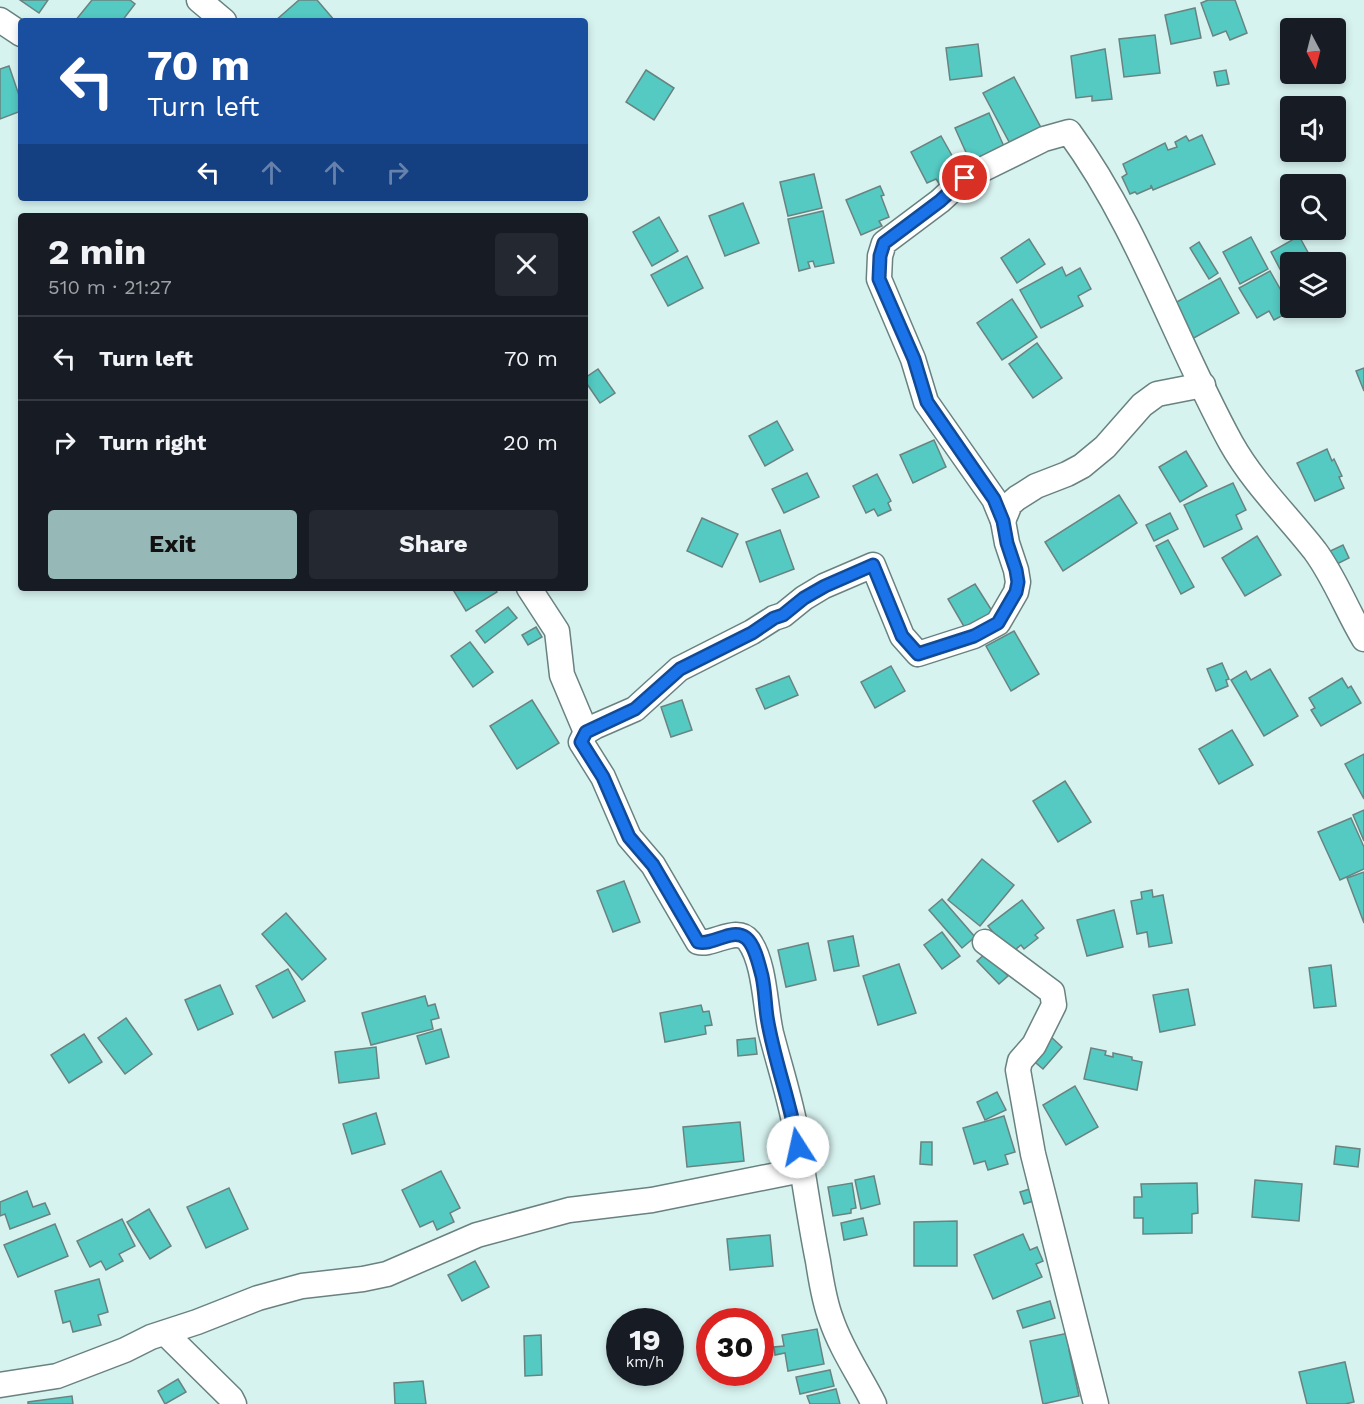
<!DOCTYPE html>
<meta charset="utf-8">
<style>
:root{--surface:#171b24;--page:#242831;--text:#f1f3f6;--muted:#9ea1a6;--line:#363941;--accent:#96b8b7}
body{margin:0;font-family:"Work Sans",sans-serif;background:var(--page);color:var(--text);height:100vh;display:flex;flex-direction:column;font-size:22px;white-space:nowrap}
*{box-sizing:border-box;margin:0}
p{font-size:20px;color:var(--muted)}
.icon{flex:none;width:33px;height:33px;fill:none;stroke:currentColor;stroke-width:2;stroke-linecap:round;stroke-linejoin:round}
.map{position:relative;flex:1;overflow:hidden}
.details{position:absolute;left:18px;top:213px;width:570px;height:378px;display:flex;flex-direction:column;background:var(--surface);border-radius:6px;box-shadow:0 3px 9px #0003}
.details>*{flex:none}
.top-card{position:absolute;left:18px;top:18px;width:570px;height:183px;border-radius:6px;box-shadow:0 3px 9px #0003;background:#1a4fa0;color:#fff;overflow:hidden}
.needle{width:39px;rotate:173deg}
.fabs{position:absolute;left:1280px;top:18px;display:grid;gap:12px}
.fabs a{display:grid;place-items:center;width:66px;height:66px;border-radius:6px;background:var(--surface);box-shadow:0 3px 9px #0003;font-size:30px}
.speed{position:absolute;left:606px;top:1308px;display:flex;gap:12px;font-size:30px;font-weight:700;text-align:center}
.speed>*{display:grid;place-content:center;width:78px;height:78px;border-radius:50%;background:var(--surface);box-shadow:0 3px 9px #0003;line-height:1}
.speed small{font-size:15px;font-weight:400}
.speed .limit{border:9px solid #d22;background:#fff;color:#111}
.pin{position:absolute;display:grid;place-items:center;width:51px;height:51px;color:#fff;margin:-26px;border:3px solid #fff;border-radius:50%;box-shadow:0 2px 6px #0007}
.me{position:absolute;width:66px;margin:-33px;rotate:350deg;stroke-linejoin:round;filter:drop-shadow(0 0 4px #0008)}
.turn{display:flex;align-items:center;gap:21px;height:126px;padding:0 30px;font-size:27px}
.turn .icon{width:78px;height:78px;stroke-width:2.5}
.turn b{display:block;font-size:42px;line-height:51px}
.lanes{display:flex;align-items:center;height:57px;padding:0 30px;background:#0003;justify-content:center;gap:30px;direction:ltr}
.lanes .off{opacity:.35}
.round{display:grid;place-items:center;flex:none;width:63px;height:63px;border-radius:6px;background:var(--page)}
.head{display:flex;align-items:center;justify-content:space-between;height:102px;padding:0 30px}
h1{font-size:36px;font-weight:700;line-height:45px}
.primary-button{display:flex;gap:12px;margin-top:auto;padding:12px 30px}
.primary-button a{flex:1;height:69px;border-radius:6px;background:var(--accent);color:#111;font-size:24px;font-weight:700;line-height:69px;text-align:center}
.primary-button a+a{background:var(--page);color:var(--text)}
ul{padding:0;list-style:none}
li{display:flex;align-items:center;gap:18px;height:84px;padding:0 30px;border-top:2px solid var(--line)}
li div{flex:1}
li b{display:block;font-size:22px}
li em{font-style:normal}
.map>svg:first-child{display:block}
.building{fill:#54cac2;stroke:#698380;stroke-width:1.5}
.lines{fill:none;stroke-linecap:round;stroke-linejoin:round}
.minor-casing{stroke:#698280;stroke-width:27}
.minor{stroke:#fff;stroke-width:24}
.route-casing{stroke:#114b97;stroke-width:15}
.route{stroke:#1a73e8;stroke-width:10}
</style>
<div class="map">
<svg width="1364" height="1404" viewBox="0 0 1364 1404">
<rect width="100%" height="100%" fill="#d7f3f0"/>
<g class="building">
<path d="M 20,0 L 48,0 L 39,13 Z"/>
<path d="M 92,0 L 130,0 L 135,4 L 122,21 L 75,21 Z"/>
<path d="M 299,0 L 317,0 L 335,21 L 275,21 Z"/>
<path d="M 1208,0 L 1235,0 L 1247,33 L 1230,40 L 1226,31 L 1213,36 L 1201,3 Z"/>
<path d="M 1195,8 L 1201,38 L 1171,44 L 1165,15 Z"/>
<path d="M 1155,35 L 1160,73 L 1124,77 L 1119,39 Z"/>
<path d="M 978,44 L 982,76 L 950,80 L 946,48 Z"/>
<path d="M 1105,49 L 1112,99 L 1092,101 L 1092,96 L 1076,98 L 1071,56 Z"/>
<path d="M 9,66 L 21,101 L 21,111 L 0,119 L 0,69 Z"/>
<path d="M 646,70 L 674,88 L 654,120 L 626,102 Z"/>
<path d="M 1226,70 L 1229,84 L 1217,86 L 1214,72 Z"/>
<path d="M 1014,77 L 1046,137 L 1015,153 L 983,93 Z"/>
<path d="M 989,113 L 1007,153 L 973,168 L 955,128 Z"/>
<path d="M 1202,135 L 1215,164 L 1153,190 L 1151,185 L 1151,188 L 1137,194 L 1135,192 L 1130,194 L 1122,177 L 1127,174 L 1123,164 L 1165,143 L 1168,150 L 1177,147 L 1175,142 L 1186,136 L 1189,141 Z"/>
<path d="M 941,136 L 959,168 L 952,172 L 954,177 L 940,185 L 936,179 L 927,183 L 911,152 Z"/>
<path d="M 814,174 L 822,208 L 788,216 L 780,182 Z"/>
<path d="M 880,186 L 884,195 L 881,196 L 889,217 L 879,221 L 882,226 L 861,235 L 846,200 Z"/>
<path d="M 743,203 L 759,243 L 725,256 L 709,216 Z"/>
<path d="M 823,211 L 834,263 L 815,267 L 813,261 L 808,262 L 810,268 L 799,271 L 788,219 Z"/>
<path d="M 659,217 L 678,251 L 652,266 L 633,232 Z"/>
<path d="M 1299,236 L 1310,256 L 1297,262 L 1290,262 L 1290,266 L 1281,271 L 1271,252 Z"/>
<path d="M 1251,237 L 1268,269 L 1240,284 L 1223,252 Z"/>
<path d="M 1029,239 L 1045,264 L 1017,283 L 1001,258 Z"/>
<path d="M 1199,242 L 1218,273 L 1209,279 L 1190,248 Z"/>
<path d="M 687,256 L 703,288 L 668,306 L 651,275 Z"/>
<path d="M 1062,267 L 1066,276 L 1080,268 L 1091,289 L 1078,296 L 1083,306 L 1041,328 L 1020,290 Z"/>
<path d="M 1270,271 L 1287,301 L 1284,303 L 1289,312 L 1274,320 L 1269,311 L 1257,318 L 1239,288 Z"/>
<path d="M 1220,278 L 1239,313 L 1192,339 L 1173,304 Z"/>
<path d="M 1012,299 L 1037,337 L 1002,360 L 977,323 Z"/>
<path d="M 1037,343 L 1062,378 L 1033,398 L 1009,364 Z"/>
<path d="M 1364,368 L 1364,391 L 1356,371 Z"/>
<path d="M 598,369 L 615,393 L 600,403 L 585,381 L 585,378 Z"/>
<path d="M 777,421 L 793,450 L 765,466 L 749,436 Z"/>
<path d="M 934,440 L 946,467 L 913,483 L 900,455 Z"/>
<path d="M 1327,449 L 1332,461 L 1334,459 L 1342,476 L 1339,477 L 1344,488 L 1315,501 L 1297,463 Z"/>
<path d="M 1186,451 L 1207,486 L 1180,502 L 1159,467 Z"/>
<path d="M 807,473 L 819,497 L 784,513 L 772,489 Z"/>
<path d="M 877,474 L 891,501 L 888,503 L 891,510 L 878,516 L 874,509 L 866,513 L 853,486 Z"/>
<path d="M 1233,483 L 1246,510 L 1236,515 L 1242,529 L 1204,547 L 1184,505 Z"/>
<path d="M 1119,495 L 1137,523 L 1063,571 L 1045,542 Z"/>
<path d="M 1170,513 L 1178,529 L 1154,541 L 1146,525 Z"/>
<path d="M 702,518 L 738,534 L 722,567 L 687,551 Z"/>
<path d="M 780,530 L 794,569 L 760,582 L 746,542 Z"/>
<path d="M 1257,536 L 1281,575 L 1245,596 L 1222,558 Z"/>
<path d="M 1168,540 L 1194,587 L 1181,594 L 1156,546 Z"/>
<path d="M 1343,545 L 1349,558 L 1335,565 L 1328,552 Z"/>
<path d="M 975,584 L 994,614 L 966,630 L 948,599 Z"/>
<path d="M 452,588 L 495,588 L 497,592 L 466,611 Z"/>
<path d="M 508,607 L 517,618 L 485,643 L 476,631 Z"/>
<path d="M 536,627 L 542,637 L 528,645 L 522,635 Z"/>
<path d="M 1014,631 L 1039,674 L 1011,691 L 986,646 Z"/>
<path d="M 470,642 L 493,672 L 473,687 L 451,656 Z"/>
<path d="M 1222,663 L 1229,679 L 1226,680 L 1228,686 L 1216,691 L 1207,669 Z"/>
<path d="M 891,666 L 905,691 L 875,708 L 861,682 Z"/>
<path d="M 1270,669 L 1298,716 L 1264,736 L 1231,680 L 1246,671 L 1251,680 Z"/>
<path d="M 789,676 L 798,695 L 765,709 L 756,689 Z"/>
<path d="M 1342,678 L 1348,688 L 1351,686 L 1361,703 L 1321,726 L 1311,710 L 1315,708 L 1309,698 Z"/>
<path d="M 532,700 L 559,743 L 517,769 L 490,726 Z"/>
<path d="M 682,700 L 692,730 L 671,737 L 661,707 Z"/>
<path d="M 1232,730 L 1253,765 L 1219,784 L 1199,749 Z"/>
<path d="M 1364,754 L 1364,799 L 1345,764 Z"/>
<path d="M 1065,781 L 1091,822 L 1058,842 L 1033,801 Z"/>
<path d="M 1364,810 L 1364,841 L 1353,815 Z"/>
<path d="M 1351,818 L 1364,847 L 1364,869 L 1340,880 L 1318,832 Z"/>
<path d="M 982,859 L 1014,885 L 980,926 L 948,900 Z"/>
<path d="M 1364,872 L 1364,923 L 1347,878 Z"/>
<path d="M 624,881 L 640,922 L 613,932 L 597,891 Z"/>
<path d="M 1152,890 L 1153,897 L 1163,895 L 1172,943 L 1149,947 L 1147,932 L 1137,934 L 1131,901 L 1142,899 L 1141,892 Z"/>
<path d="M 942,899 L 975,937 L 962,948 L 929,910 Z"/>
<path d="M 1022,900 L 1044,928 L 1035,935 L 1038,938 L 1024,949 L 1021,945 L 1010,954 L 988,926 Z"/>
<path d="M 1114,910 L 1123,947 L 1087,956 L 1077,920 Z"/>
<path d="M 286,913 L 326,959 L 302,980 L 262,934 Z"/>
<path d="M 942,932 L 960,956 L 942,969 L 924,945 Z"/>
<path d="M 853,936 L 859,966 L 834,971 L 828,941 Z"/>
<path d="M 808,943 L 816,980 L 786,987 L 778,950 Z"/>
<path d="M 986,953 L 1008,976 L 999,984 L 977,961 Z"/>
<path d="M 899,964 L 916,1013 L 878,1025 L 863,976 Z"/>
<path d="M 1331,965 L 1336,1006 L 1314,1008 L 1309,968 Z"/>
<path d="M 288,969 L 305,1001 L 273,1018 L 256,986 Z"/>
<path d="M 220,985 L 233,1014 L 198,1030 L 185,1000 Z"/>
<path d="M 1188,989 L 1195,1025 L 1160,1032 L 1153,995 Z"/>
<path d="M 425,996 L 428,1006 L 435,1004 L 439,1018 L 431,1020 L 433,1029 L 371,1045 L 362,1013 Z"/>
<path d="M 701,1005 L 703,1012 L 709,1011 L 712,1025 L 705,1026 L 706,1034 L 665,1042 L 660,1013 Z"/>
<path d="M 126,1018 L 152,1054 L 125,1074 L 98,1038 Z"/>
<path d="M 441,1029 L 449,1057 L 426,1064 L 417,1036 Z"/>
<path d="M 84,1034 L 102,1062 L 69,1083 L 51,1055 Z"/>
<path d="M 1050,1036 L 1062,1047 L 1043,1069 L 1030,1058 Z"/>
<path d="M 755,1038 L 757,1054 L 738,1056 L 737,1040 Z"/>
<path d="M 376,1047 L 379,1078 L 339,1083 L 335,1052 Z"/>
<path d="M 1091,1048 L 1106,1051 L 1105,1055 L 1113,1057 L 1113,1053 L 1132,1057 L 1132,1060 L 1142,1062 L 1137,1090 L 1084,1079 Z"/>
<path d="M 1075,1086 L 1098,1127 L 1066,1145 L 1043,1105 Z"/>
<path d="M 997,1092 L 1006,1110 L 985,1120 L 977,1102 Z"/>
<path d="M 376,1113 L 385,1144 L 352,1154 L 343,1124 Z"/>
<path d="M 1004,1116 L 1015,1152 L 1005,1155 L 1008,1164 L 988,1170 L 985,1161 L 974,1164 L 963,1128 Z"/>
<path d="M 740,1122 L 744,1161 L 687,1167 L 683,1127 Z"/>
<path d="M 921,1142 L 932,1142 L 932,1165 L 920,1164 Z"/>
<path d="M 1336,1146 L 1360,1149 L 1358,1167 L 1334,1164 Z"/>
<path d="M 441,1171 L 460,1208 L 450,1213 L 454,1222 L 437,1230 L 433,1221 L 420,1227 L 402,1190 Z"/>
<path d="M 874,1176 L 880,1204 L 861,1209 L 855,1180 Z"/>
<path d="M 1255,1180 L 1302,1184 L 1299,1221 L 1252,1217 Z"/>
<path d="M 852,1183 L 856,1208 L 851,1209 L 851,1213 L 833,1216 L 828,1187 Z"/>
<path d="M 1197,1183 L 1198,1213 L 1192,1214 L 1192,1233 L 1143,1234 L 1143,1218 L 1134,1218 L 1134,1197 L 1142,1197 L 1141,1184 Z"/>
<path d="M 1036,1187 L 1040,1199 L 1024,1204 L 1020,1192 Z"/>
<path d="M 229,1188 L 248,1229 L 206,1248 L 187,1207 Z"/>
<path d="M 27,1191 L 33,1207 L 45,1203 L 50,1214 L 10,1229 L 5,1214 L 0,1216 L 0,1202 Z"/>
<path d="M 149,1209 L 171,1246 L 150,1259 L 127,1222 Z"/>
<path d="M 863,1218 L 867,1235 L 844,1240 L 841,1223 Z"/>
<path d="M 122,1219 L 135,1246 L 119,1254 L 123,1261 L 106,1270 L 101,1261 L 90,1267 L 77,1241 Z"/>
<path d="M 957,1221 L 957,1266 L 914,1266 L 914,1222 Z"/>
<path d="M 55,1224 L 68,1256 L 18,1277 L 4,1245 Z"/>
<path d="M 1023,1234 L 1030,1250 L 1037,1247 L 1043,1261 L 1036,1264 L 1042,1277 L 993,1299 L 974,1255 Z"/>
<path d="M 770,1235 L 773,1266 L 730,1270 L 727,1239 Z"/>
<path d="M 475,1261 L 489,1287 L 462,1301 L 448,1275 Z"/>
<path d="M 99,1279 L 108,1312 L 98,1315 L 101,1325 L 73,1332 L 70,1321 L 63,1323 L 55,1291 Z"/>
<path d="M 1050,1301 L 1055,1318 L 1023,1328 L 1017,1311 Z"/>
<path d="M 817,1329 L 824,1364 L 788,1371 L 785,1353 L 775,1355 L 774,1347 L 784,1346 L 782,1335 Z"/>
<path d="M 1078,1331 L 1069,1350 L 1079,1396 L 1043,1404 L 1030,1341 Z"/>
<path d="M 541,1335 L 542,1375 L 525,1376 L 524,1336 Z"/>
<path d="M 1345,1362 L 1354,1402 L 1345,1404 L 1307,1404 L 1299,1372 Z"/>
<path d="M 830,1370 L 834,1386 L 800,1394 L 796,1377 Z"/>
<path d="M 178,1379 L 186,1392 L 165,1404 L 158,1391 Z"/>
<path d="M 423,1381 L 426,1404 L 395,1404 L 394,1383 Z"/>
<path d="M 836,1389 L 840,1404 L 810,1404 L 807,1396 Z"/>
<path d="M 72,1396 L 73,1404 L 28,1404 L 28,1402 Z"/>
</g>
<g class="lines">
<g class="minor-casing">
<g id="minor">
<path d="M 199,0 L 224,21"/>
<path d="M 0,20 L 21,34"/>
<path d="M 1003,521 L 1010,504 L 1017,498 L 1036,486 L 1067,474 L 1082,466 L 1105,447 L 1142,405 L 1157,394 L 1203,385"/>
<path d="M 529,588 L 557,631 L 562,675 L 586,732"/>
<path d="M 985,942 L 1052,992 L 1054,1005 L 1034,1045 L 1020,1061 L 1018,1070 L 1033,1154 L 1096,1404"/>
<path d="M 165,1333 L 231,1398 L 234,1404"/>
<path d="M 0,1385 L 57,1376 L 125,1350 L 151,1337 L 197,1322 L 258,1298 L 302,1286 L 363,1279 L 387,1274 L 477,1235 L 569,1210 L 652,1200 L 802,1170"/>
<path d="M 874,1404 C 860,1376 841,1349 831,1319 C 824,1301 821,1280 818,1261 C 809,1216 803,1171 795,1126 C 789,1095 779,1064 771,1033 C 765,1007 765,963 749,941 C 737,925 713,946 698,942 L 653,865 L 629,837 L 603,777 L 581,742 L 586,732 L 596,726 L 635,709 L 679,669 L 752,632 L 774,618 L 783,615 L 804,598 L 824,586 L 873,565 L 902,636 L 918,654 L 974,636 L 998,623 L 1016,592 L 1018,582 L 1016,570 L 1007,543 L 1003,521 L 994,499 L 926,402 L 913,359 L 879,279 L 880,256 L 884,243 L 940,201 L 965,178 L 1044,139 L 1069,132 C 1139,228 1175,341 1231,443 C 1254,484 1287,515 1315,551 C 1335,578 1347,611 1364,639"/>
</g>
</g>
<use href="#minor" class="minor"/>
</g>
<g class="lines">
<g class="route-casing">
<path id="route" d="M 798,1147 C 791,1103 774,1061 767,1017 C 765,1003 765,990 762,976 C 759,965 755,945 746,938 C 732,927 713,946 698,942 L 653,865 L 629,837 L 603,777 L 581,742 L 586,732 L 635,709 L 680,669 L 752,633 L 774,618 L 783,615 L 804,598 L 825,586 L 873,565 L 902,636 L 918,654 L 974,636 L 998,623 L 1016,592 L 1018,582 L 1016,570 L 1007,543 L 1003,521 L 994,499 L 927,402 L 914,359 L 879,279 L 880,256 L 884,243 L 940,201 L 965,178"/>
</g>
<use href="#route" class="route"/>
</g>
</svg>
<div class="fabs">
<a><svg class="needle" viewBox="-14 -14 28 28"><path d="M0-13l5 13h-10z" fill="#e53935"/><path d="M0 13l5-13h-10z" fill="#9ea1a6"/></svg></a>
<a><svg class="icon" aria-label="sound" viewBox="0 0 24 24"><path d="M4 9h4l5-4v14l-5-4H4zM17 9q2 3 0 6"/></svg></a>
<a><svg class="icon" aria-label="search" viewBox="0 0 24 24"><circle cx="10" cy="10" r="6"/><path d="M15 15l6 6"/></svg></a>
<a><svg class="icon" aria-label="layers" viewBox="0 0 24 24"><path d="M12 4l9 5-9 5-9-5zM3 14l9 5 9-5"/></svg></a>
</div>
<div class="speed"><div>19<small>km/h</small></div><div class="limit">30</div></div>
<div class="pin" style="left:965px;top:178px;background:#d93025"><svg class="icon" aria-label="arrive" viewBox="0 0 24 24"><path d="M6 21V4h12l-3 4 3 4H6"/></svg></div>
<svg class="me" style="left:798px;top:1147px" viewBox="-20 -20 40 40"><circle r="19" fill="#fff"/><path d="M0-13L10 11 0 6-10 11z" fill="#1a73e8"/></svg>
<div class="top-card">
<div class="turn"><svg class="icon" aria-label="left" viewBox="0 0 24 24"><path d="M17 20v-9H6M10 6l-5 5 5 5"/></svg><div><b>70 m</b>Turn left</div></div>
<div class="lanes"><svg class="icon" aria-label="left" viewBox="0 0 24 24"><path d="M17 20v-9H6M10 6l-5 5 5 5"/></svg><svg class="icon off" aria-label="ahead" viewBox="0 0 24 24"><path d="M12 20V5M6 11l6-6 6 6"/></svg><svg class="icon off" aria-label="ahead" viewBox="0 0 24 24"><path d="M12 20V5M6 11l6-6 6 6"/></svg><svg class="icon off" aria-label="right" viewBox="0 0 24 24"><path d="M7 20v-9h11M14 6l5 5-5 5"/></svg></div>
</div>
<section class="details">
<div class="head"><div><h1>2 min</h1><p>510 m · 21:27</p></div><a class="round"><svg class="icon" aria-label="close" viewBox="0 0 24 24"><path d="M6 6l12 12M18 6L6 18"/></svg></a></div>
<ul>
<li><svg class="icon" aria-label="left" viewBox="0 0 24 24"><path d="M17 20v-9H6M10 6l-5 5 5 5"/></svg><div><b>Turn left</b></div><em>70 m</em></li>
<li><svg class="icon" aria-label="right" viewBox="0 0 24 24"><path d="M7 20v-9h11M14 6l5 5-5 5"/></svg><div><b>Turn right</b></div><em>20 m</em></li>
</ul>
<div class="primary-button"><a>Exit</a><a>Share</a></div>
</section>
</div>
